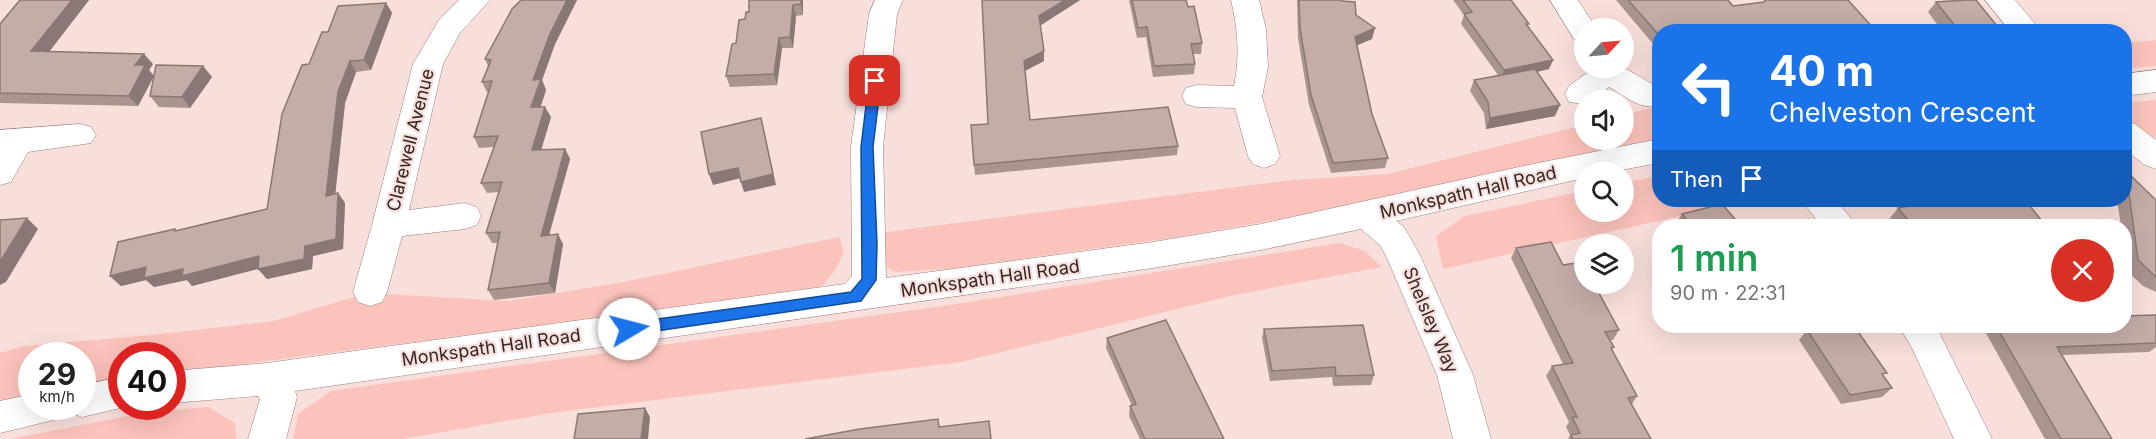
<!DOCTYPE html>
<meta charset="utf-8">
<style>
:root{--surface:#fff;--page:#f2f2f2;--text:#222;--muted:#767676}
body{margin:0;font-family:Inter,sans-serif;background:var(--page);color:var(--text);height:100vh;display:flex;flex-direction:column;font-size:22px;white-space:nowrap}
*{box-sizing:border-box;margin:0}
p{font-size:20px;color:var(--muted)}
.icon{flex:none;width:33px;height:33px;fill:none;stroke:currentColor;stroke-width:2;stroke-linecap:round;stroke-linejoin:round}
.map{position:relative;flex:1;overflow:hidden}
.sheet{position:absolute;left:1652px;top:219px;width:480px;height:114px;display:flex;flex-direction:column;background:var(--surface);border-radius:24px;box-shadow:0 6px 24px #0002}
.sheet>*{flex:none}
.top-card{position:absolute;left:1652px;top:24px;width:480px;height:183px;border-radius:24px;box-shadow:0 6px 24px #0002;background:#1a73e8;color:#fff;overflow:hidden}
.needle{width:39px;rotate:64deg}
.fabs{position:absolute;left:1574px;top:18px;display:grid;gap:12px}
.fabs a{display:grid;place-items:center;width:60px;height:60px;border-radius:50%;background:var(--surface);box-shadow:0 6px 24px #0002;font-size:30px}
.speed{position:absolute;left:18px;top:342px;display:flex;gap:12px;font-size:30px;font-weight:700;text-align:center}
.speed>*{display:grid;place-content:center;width:78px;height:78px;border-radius:50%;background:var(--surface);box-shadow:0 6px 24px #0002;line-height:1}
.speed small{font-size:15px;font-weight:400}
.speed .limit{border:9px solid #d22;background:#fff;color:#111}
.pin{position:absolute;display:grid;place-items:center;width:51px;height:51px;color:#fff;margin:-26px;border-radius:12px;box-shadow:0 3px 9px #0006}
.me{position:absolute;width:66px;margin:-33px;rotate:82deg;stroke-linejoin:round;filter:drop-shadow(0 0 4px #0008)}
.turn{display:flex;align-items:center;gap:21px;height:126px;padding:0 18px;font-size:27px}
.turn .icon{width:78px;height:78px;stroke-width:2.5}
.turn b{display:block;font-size:42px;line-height:51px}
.then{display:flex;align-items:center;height:57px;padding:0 18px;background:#0003;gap:12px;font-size:22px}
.round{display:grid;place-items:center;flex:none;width:63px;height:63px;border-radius:32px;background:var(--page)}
.headline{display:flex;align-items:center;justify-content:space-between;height:102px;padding:0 18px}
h1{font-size:36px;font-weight:600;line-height:45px;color:#1e9e55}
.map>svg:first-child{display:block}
.green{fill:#fbc3bb}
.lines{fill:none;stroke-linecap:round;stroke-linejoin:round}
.minor-casing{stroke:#977f7c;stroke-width:1}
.minor{fill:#fff;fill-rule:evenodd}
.wall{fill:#a99490}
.shaded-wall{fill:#897876}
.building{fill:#c4aca8;stroke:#897876;stroke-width:1.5}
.route{fill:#1a73e8;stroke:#114b97;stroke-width:1.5}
.labels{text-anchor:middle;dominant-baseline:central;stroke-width:4.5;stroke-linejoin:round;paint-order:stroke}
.street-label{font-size:18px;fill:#312726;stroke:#f9dfdc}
</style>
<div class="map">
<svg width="2156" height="439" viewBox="0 0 2156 439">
<rect width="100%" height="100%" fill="#f9dfdc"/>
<g class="green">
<path d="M 2156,40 L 2156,66 L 2124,69 L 2124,43 Z"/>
<path d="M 2156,100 L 2156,137 L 2124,141 L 2124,103 Z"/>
<path d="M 1659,106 L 1659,142 L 1344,208 L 1178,237 L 947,269 L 894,272 L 881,263 L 878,233 L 1292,180 L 1388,174 L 1584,125 L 1584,140 L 1623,140 L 1623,115 Z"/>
<path d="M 1659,176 L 1659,200 L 1752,200 L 1443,269 L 1436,236 L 1465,216 L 1584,191 L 1584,212 L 1623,212 L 1623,183 Z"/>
<path d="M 839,237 L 844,253 L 834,272 L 818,290 L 173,373 L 172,356 L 122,356 L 121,381 L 83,388 L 82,356 L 32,356 L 31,397 L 0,403 L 0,353 L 24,346 L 152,335 L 274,321 L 367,293 L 509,301 L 629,281 Z"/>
<path d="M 1340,243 L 1365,251 L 1382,267 L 1235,295 L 961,362 L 552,413 L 403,439 L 293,439 L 298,414 L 331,391 L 957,304 Z"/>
<path d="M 208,407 L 235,423 L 236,439 L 10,439 L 148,412 Z"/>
</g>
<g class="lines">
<g class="minor-casing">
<g id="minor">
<path d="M 459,0 L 490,0 L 460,33 L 443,64 L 409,210 L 465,203 L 477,207 L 481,216 L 477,225 L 465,229 L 402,236 L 387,292 L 382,302 L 370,306 L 358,302 L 353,292 L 372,225 L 413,64 L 439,20 Z"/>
<path d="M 875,0 L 903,0 L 897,14 L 883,147 L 886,278 L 1153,242 L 1261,224 L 1533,164 L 1659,139 L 1659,163 L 1610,172 L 1584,172 L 1584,178 L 1396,221 L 1404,227 L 1420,255 L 1473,375 L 1491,439 L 1453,439 L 1437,375 L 1387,258 L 1380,245 L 1361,229 L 1261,250 L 1153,268 L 295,391 L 297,397 L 286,439 L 248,439 L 260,399 L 258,396 L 172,403 L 172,371 L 267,363 L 845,284 L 852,276 L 851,147 L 869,14 Z"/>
<path d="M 1231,0 L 1259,0 L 1266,29 L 1268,67 L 1262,97 L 1280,156 L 1275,164 L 1264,168 L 1253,164 L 1248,156 L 1235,108 L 1197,107 L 1186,104 L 1182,96 L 1186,88 L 1197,85 L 1234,86 C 1240,56 1238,29 1231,0 Z"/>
<path d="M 1550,0 L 1578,0 L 1596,28 L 1584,28 L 1584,42 L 1574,39 Z"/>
<path d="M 1985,0 L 2015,0 L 2042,32 L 2011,32 Z"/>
<path d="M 1623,67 L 1659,88 L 1659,105 C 1641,111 1625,96 1609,87 L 1592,100 L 1584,100 L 1584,104 L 1569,102 L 1565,94 L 1569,86 L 1591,70 L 1590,68 Z"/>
<path d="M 2156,70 L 2156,92 L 2124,96 L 2124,74 Z"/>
<path d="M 2124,121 L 2135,124 L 2156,140 L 2156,169 L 2145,165 L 2124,149 Z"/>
<path d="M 80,124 L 91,127 L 96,135 L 91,143 L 28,152 L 11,182 L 0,185 L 0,130 Z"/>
<path d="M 1806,200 L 1836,200 L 1857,226 L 1821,226 L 1804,203 Z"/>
<path d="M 1899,326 L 1936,326 L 1992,439 L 1954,439 L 1912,348 Z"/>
<path d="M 122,377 L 122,406 L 129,406 L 82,417 L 69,412 L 66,417 L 0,433 L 0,401 L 32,394 L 32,406 L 82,406 L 82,385 Z"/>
</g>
</g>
<use href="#minor" class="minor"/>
</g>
<g class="wall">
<path d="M 20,0 L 89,0 L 49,52 L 153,64 L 149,70 L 154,76 L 203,66 L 212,77 L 190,108 L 159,107 L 150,96 L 154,76 L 138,106 L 0,103 L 0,24 Z"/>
<path d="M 521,0 L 577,0 L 555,44 L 542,80 L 546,90 L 540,107 L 551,117 L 541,150 L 565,149 L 570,159 L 549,235 L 563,244 L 555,293 L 494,300 L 488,290 L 498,243 L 492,243 L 486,233 L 499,192 L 487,193 L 481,183 L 494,147 L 479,148 L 474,137 L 489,92 L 487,92 L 482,82 L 488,66 L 485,59 Z"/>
<path d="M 803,0 L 803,15 L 796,16 L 793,48 L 782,48 L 777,85 L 730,87 L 726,76 L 736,43 L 745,19 L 749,12 Z"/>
<path d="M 982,0 L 1080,0 L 1040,26 L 1044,61 L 1025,70 L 1030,120 L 1178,146 L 1177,155 L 975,175 L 971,125 L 988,124 Z"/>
<path d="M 1129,0 L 1186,0 L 1188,7 L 1202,43 L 1201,54 L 1193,54 L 1195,64 L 1194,74 L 1153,77 L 1146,37 L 1137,38 Z"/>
<path d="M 1297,0 L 1342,0 L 1356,15 L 1372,39 L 1357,45 L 1372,114 L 1388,158 L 1385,168 L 1331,173 L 1309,105 L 1298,38 Z"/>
<path d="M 1453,0 L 1511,0 L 1528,27 L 1549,69 L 1537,72 L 1555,116 L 1486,129 L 1484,113 L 1470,91 L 1474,80 L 1498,75 L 1461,24 L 1464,15 Z"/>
<path d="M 1616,0 L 1728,0 L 1733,6 L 1875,30 L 1874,32 L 1659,32 L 1659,51 Z"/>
<path d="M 1936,2 L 2002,32 L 1943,32 L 1928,12 Z"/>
<path d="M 386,3 L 392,13 L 371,70 L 356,72 L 345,103 L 335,194 L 338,193 L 345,203 L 343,249 L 313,256 L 312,269 L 267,279 L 258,269 L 192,286 L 187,280 L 154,287 L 146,280 L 121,286 L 110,276 L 177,231 L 267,209 L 309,64 L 328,32 Z"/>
<path d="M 2126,171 L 2156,200 L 2156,292 L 2143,286 L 2126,270 L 2124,253 L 2124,226 L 2121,226 L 2117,200 L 2124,200 L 2124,173 Z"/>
<path d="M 1898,208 L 2046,226 L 1896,226 L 1890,218 Z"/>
<path d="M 1682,214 L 1741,226 L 1677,226 L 1675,224 Z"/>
<path d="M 1516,248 L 1563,265 L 1619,330 L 1613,340 L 1610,340 L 1614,347 L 1612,350 L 1637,396 L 1632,404 L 1651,439 L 1568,439 L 1570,435 L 1566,427 L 1569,422 L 1546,376 L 1552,366 L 1563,364 L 1511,258 Z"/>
<path d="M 2156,315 L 2156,347 L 2149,352 L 2062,355 L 2112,439 L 2045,439 L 1982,326 L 2124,326 Z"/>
<path d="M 1264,329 L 1374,375 L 1371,385 L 1333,386 L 1332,377 L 1270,381 L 1262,338 Z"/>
<path d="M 1807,330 L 1884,377 L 1892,388 L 1882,397 L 1841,404 L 1799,340 Z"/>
<path d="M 1107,338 L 1224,439 L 1140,439 L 1129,416 L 1130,406 L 1132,406 L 1106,348 Z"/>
</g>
<g class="shaded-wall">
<path d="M 72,0 L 89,0 L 41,62 L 31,51 Z"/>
<path d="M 567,0 L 577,0 L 555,44 L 542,80 L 546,90 L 537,118 L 531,107 L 533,80 L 550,34 Z"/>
<path d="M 801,0 L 803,0 L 803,15 L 801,4 Z"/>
<path d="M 1065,0 L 1080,0 L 1039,26 L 1039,16 Z"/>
<path d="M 386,3 L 392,13 L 371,70 L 364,60 Z"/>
<path d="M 793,5 L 796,16 L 793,48 L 790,37 Z"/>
<path d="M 1375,28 L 1372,39 L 1353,47 L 1355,37 Z"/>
<path d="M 779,38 L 782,48 L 777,85 L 774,74 Z"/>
<path d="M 1044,51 L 1044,61 L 1025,71 L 1024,61 Z"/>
<path d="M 144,54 L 153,64 L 149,70 L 154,76 L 138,106 L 129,96 L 135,65 Z"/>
<path d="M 1553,60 L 1549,69 L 1501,79 L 1504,70 Z"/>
<path d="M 350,61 L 356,72 L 345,103 L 334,206 L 326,196 L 338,92 Z"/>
<path d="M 203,66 L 212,77 L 190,108 L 182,97 Z"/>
<path d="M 1560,105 L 1555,116 L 1486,129 L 1490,118 Z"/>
<path d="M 545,107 L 551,117 L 538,160 L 532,150 Z"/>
<path d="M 761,118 L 776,185 L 744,192 L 741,182 Z"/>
<path d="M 565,149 L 570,159 L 546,246 L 541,236 Z"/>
<path d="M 738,168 L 741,178 L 713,185 L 709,174 Z"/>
<path d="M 338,193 L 345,203 L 343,249 L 313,256 L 312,269 L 267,279 L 258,269 L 305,246 Z"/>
<path d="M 27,218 L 38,229 L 6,282 L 0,285 L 0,262 Z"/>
<path d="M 558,234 L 563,244 L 555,293 L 549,283 Z"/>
<path d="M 259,256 L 268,266 L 192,286 L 187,280 L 154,287 L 146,280 L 121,286 L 110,276 L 146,267 Z"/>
<path d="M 645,408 L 650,417 L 648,439 L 641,439 Z"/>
</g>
<g class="building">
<path d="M 20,0 L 72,0 L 31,51 L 144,54 L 135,65 L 145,65 L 129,96 L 0,93 L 0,24 Z"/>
<path d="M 521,0 L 567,0 L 550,34 L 533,80 L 541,79 L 531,107 L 545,107 L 532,150 L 565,149 L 541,236 L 558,234 L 549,283 L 488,290 L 500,232 L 486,233 L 502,182 L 481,183 L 498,136 L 474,137 L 492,81 L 482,82 L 491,60 L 485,59 L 512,9 Z"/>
<path d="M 749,0 L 801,0 L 801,4 L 793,5 L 790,37 L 779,38 L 774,74 L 726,76 L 732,44 L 736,43 L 739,20 L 745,19 L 746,12 L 749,12 Z"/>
<path d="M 982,0 L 1065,0 L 1039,16 L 1044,51 L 1024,61 L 1030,120 L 1168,107 L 1178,146 L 974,165 L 971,125 L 988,124 Z"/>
<path d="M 1132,0 L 1186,0 L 1188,7 L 1194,6 L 1202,43 L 1191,44 L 1195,64 L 1154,66 L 1147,27 L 1138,28 Z"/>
<path d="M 1299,0 L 1342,0 L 1342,1 L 1355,2 L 1356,15 L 1375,28 L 1355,37 L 1372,114 L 1388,158 L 1333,163 L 1311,95 L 1300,28 Z"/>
<path d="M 1463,0 L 1511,0 L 1529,24 L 1526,24 L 1553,60 L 1504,70 L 1464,14 L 1472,12 Z"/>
<path d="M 1628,0 L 1728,0 L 1733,6 L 1764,2 L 1765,0 L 1848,0 L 1875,30 L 1865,32 L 1659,32 L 1659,35 Z"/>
<path d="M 1966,0 L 1976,0 L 2002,32 L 1960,32 L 1936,2 Z"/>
<path d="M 386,3 L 364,60 L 350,61 L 338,92 L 326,196 L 338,193 L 336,239 L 305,246 L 304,259 L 258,269 L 259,256 L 182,276 L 183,269 L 144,278 L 146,267 L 110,276 L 118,242 L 175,229 L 175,231 L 267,209 L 282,114 L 302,65 L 309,64 L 322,32 L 328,32 L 338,6 Z"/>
<path d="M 156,65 L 203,66 L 182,97 L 150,96 Z"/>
<path d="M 1535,69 L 1560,105 L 1490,118 L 1488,102 L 1474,80 Z"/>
<path d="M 761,118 L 773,174 L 741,182 L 738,168 L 709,174 L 701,132 Z"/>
<path d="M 2126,171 L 2156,200 L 2156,277 L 2138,260 Z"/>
<path d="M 1942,200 L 2025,200 L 2046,226 L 1913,226 L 1898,208 Z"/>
<path d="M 1722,204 L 1741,226 L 1692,226 L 1682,214 Z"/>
<path d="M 27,218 L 0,262 L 0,220 Z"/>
<path d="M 1551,242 L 1563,265 L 1582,262 L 1584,266 L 1584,284 L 1594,284 L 1619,330 L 1605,332 L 1614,347 L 1611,348 L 1637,396 L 1628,398 L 1651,439 L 1573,439 L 1571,435 L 1580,433 L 1572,417 L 1577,417 L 1552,366 L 1573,363 L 1516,248 Z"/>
<path d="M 2156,315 L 2156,343 L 2057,347 L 2112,439 L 2061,439 L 1996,326 L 2124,326 L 2124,316 Z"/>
<path d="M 1166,320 L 1224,439 L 1145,439 L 1130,406 L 1136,404 L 1107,338 Z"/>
<path d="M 1363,325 L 1374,375 L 1336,376 L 1335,367 L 1272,371 L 1264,329 Z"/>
<path d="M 1837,326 L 1854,326 L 1887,373 L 1882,374 L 1892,388 L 1850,395 L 1807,330 Z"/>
<path d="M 645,408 L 641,439 L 574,439 L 578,414 Z"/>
<path d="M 938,419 L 939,427 L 989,421 L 991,439 L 805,439 L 860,429 Z"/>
</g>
<path class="route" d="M 875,76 L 881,81 L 873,147 L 877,244 L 876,280 L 861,301 L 629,335 L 624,333 L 622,329 L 624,325 L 629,323 L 851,292 L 862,279 L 861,147 L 869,81 Z"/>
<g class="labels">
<g class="street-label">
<text transform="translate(410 140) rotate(-76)">Clarewell Avenue</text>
<text transform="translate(1468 192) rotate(-13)">Monkspath Hall Road</text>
<text transform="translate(990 278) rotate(-8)">Monkspath Hall Road</text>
<text transform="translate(1431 320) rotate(67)">Shelsley Way</text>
<text transform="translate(491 347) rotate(-8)">Monkspath Hall Road</text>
</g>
</g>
</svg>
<div class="fabs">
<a><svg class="needle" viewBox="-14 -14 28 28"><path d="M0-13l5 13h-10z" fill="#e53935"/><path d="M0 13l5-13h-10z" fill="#767676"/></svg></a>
<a><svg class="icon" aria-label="sound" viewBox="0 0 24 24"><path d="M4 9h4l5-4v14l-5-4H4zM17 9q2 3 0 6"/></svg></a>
<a><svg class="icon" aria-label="search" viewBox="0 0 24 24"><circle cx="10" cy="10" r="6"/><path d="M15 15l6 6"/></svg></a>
<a><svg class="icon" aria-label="layers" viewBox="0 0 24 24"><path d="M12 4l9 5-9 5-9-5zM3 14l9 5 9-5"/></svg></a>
</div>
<div class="speed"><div>29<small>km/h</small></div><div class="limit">40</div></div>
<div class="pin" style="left:875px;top:81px;background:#d93025"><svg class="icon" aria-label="arrive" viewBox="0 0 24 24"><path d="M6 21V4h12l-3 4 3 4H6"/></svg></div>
<svg class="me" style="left:629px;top:329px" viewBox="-20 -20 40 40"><circle r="19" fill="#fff"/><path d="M0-13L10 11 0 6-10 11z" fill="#1a73e8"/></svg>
<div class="top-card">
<div class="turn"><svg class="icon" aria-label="left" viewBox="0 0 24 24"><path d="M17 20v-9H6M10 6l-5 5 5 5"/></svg><div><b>40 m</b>Chelveston Crescent</div></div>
<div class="then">Then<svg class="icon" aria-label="arrive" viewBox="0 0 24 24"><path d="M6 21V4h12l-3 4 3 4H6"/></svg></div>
</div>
<section class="sheet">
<div class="headline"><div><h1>1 min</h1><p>90 m · 22:31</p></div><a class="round" style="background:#d93025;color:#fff"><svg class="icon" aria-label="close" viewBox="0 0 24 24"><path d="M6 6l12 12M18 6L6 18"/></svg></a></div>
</section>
</div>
